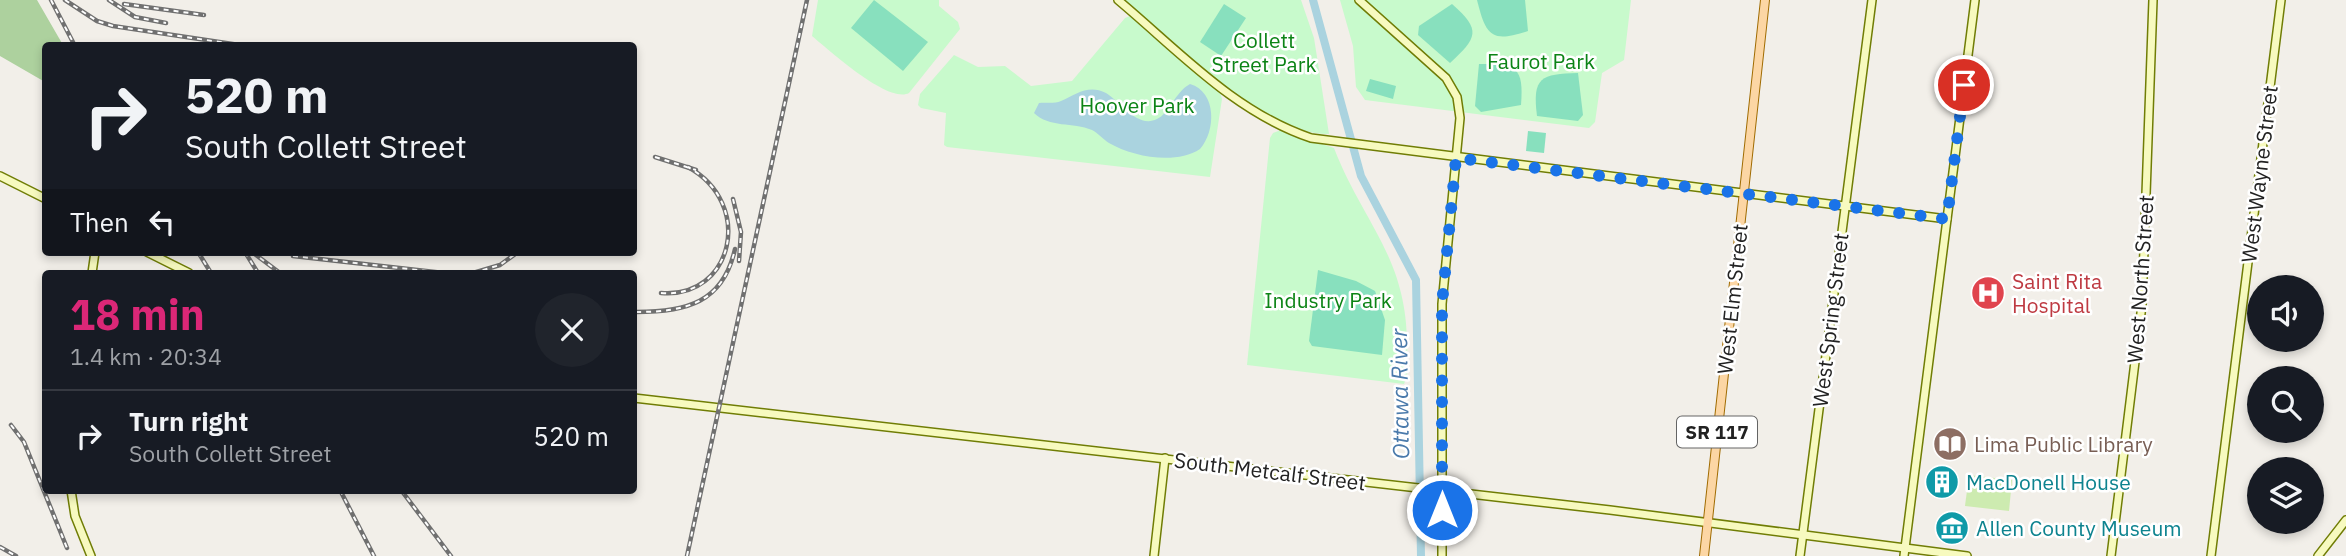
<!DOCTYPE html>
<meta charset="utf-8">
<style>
:root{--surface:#171b24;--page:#20242c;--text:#f1f3f6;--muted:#9ea1a6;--line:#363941;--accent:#db2777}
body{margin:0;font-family:"IBM Plex Sans",sans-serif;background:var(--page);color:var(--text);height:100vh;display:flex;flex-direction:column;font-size:26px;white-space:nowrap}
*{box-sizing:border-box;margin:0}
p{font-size:23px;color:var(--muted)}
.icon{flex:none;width:38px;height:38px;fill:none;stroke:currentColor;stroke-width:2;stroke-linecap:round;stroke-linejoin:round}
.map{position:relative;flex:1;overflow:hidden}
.sheet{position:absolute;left:42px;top:270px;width:595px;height:224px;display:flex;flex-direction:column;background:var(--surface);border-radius:7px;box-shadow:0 4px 10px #0003}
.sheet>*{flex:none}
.banner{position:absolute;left:42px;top:42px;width:595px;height:214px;border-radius:7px;box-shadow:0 4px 10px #0003;background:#171b24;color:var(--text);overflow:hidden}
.buttons{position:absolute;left:2247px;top:275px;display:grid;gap:14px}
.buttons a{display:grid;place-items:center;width:77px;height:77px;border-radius:50%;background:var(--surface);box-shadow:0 4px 10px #0003;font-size:35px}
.pin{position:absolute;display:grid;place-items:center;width:60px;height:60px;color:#fff;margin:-30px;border:4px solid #fff;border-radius:50%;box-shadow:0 2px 7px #0007}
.me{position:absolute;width:77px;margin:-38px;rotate:0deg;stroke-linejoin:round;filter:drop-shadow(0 0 5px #0008)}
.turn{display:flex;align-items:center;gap:24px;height:147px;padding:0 28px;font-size:32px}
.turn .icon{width:91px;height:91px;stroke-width:2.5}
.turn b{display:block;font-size:49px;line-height:60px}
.then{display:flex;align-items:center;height:66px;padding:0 28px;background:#0003;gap:14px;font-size:26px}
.round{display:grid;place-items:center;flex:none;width:74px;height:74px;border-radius:37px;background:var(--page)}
.overview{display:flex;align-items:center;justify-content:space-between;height:119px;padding:0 28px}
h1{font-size:42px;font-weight:800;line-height:52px;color:var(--accent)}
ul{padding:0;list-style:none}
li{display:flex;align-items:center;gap:21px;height:91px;padding:0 28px;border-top:2px solid var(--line)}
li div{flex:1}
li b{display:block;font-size:26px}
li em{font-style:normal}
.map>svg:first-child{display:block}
.grass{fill:#cdebb0}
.forest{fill:#add19e}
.park{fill:#c8facc}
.pitch{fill:#88e0be}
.water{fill:#aad3df}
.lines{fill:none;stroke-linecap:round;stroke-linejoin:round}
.river{stroke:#aad3df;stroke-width:8}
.secondary-casing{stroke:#707d05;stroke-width:10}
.primary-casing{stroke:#a06b00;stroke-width:10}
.secondary{stroke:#f7fabf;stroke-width:7}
.primary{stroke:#fcd6a4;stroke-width:8}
.rail-casing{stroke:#707070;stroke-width:4.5}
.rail{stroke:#fff;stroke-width:2;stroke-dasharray:5;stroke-linecap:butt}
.route{stroke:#1a73e8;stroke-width:12;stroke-dasharray:0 21.6}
.labels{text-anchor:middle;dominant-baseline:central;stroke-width:5;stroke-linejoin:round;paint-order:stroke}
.shield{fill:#fff;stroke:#646464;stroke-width:2}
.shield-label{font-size:19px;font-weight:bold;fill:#222}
.park-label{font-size:21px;fill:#0c8416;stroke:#fff}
.street-label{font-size:21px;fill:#222;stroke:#fff}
.health-label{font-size:21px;fill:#be3a42;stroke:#fff;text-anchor:start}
.education-label{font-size:21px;fill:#785e54;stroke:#fff;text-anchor:start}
.culture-label{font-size:21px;fill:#0d838f;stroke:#fff;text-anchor:start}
.water-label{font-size:23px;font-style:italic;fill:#4a7aab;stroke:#fff}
</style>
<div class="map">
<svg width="2346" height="556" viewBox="0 0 2346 556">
<rect width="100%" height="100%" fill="#f2efe9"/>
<path class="grass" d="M 1969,475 L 2012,480 L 2009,511 L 1965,506 Z"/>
<path class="forest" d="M 0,0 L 37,0 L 63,45 L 46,46 L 45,82 L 0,56 Z"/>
<g class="park">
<path d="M 818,0 L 939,0 L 939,6 L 958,22 L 960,29 L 909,93 C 888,104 829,50 812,36 Z"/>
<path d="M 1123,0 L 1301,0 L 1314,38 L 1329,134 C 1264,136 1171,41 1123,0 Z"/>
<path d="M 1340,0 L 1631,0 L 1624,60 L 1602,73 L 1595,122 L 1589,128 L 1365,100 L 1356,87 L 1353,46 Z"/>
<path d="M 1130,16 L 1220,92 L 1222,99 L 1210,177 L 947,147 L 944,145 L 946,113 L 921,108 L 918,105 L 920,94 L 954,55 L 978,67 L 1005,66 L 1031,86 L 1072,81 L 1125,18 Z"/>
<path d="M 1281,130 L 1334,148 C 1362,221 1406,256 1407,342 C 1407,356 1410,372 1404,384 L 1247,365 L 1270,138 L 1273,133 Z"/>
</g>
<g class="pitch">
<path d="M 874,0 L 928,42 L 903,71 L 851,28 Z"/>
<path d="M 1477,0 L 1525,0 L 1528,31 C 1491,43 1486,36 1477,0 Z"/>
<path d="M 1224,4 L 1246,18 L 1221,56 L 1200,42 Z"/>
<path d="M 1452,4 C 1482,30 1477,38 1450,63 L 1418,35 L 1419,26 Z"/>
<path d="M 1479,64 C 1516,64 1524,66 1521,105 L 1481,112 L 1475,106 Z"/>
<path d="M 1578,73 L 1583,115 L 1578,121 L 1537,116 C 1532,77 1541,74 1578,73 Z"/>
<path d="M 1370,79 L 1396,86 L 1393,99 L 1366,91 Z"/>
<path d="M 1528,131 L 1546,133 L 1544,153 L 1526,151 Z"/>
<path d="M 1318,270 L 1356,281 L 1375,291 L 1385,320 L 1382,355 L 1312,346 L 1309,341 Z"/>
</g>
<path class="water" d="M 1190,84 C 1217,92 1216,131 1200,149 C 1176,165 1133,157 1109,143 C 1103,139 1098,133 1092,130 C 1073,122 1049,128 1034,113 L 1039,103 C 1046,102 1054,104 1061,101 C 1076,94 1089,84 1106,93 C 1120,101 1137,129 1157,119 C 1169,114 1175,92 1190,84 Z"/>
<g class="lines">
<path class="river" d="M 1313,0 L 1361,176 L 1416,280 L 1421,556"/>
<g class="secondary-casing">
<g id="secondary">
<path d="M 1118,0 C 1179,51 1234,112 1311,138 L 1947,219"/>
<path d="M 1359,0 L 1446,78 L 1457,97 L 1460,118 L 1442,304 L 1442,556"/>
<path d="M 0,176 L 46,199"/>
<path d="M 147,252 L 189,273"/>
<path d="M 92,273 L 95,252"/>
<path d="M 634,398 L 1610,510 L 1967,556"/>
<path d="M 71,490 L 75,516 L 91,556"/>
<path d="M 1154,556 L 1165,458"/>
<path d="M 1800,556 L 1872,0"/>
<path d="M 1904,556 L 1975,0"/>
<path d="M 2111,556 L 2142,305 L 2153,0"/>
<path d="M 2211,556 L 2281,0"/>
<path d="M 2318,556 L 2346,520"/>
</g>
</g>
<g class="primary-casing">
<path id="primary" d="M 1704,556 L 1765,0"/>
</g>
<use href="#secondary" class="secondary"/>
<use href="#primary" class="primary"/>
<g class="rail-casing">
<g id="rail">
<path d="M 51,0 L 75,46"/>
<path d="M 65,0 L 97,21 L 113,26 L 246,46"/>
<path d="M 109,0 L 135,17 L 166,23"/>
<path d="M 124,4 L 204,15"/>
<path d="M 655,157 L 696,170"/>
<path d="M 733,199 L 741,232 L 739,261"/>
<path d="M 198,252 L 211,273"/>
<path d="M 245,252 L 258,273"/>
<path d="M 252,252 L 280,273"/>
<path d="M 293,256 L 444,273"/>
<path d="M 473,273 L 500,265 L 518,252"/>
<path d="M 661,293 C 733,299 755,204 688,167"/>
<path d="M 636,312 C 686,312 723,303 735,249"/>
<path d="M 11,425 L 24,442 L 67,548"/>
<path d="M 340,490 L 374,556"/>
<path d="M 401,490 L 451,556"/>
<path d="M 0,547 L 16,556"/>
<path d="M 687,556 L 807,0"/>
</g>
</g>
<use href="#rail" class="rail"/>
</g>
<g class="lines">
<path class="route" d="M 1442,510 L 1442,304 L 1456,158 L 1947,219 L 1964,85"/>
</g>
<defs>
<g id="hospital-disc" transform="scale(1.75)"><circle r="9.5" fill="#e0444e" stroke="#fff"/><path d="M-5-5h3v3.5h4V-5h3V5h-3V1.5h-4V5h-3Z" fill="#fff"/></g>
<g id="library-disc" transform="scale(1.75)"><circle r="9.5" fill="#8d6e63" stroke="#fff"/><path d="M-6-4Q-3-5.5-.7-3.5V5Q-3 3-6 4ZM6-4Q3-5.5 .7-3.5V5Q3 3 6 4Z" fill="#fff"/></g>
<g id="building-disc" transform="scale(1.75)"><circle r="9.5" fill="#0f9aa8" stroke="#fff"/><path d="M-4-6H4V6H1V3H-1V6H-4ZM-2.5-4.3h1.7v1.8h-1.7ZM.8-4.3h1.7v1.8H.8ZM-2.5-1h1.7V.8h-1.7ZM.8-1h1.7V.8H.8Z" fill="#fff"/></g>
<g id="museum-disc" transform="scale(1.75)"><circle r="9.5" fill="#0f9aa8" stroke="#fff"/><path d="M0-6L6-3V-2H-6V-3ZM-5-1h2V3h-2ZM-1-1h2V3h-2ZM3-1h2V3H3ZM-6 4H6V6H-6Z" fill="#fff"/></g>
</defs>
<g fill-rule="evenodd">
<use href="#hospital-disc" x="1988" y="293"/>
<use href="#library-disc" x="1950" y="444"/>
<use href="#building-disc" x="1942" y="482"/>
<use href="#museum-disc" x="1952" y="528"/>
</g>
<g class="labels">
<rect class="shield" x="1677" y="416.5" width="80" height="31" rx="5"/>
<g class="shield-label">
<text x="1717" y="432">SR 117</text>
</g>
<g class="park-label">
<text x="1264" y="40">Collett<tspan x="1264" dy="24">Street Park</tspan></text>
<text x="1541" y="61">Faurot Park</text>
<text x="1137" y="105">Hoover Park</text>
<text x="1328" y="300">Industry Park</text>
</g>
<g class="street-label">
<text transform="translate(2259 174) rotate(-83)">West Wayne Street</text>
<text transform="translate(2140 279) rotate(-86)">West North Street</text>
<text transform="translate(1732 299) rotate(-84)">West Elm Street</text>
<text transform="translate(1830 320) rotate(-83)">West Spring Street</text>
<text transform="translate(1270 471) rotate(7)">South Metcalf Street</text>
</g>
<g class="health-label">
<text x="2012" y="281">Saint Rita<tspan x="2012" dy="24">Hospital</tspan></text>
</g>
<g class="education-label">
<text x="1974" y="444">Lima Public Library</text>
</g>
<g class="culture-label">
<text x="1966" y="482">MacDonell House</text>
<text x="1976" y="528">Allen County Museum</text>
</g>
<g class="water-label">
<text transform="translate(1399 394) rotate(-91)">Ottawa River</text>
</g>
</g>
</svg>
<div class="buttons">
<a><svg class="icon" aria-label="sound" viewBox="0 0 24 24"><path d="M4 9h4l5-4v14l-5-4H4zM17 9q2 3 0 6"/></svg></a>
<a><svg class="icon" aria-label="search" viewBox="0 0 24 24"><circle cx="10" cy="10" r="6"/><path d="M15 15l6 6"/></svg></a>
<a><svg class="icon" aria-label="layers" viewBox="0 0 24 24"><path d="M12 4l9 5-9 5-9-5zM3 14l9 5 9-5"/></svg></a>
</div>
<div class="pin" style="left:1964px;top:85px;background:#d93025"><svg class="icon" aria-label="arrive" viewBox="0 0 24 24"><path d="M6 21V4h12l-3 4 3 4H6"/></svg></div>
<svg class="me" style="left:1442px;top:510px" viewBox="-20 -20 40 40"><circle r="17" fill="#1a73e8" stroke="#fff" stroke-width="3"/><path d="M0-11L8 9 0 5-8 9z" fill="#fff"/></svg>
<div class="banner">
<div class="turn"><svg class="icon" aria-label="right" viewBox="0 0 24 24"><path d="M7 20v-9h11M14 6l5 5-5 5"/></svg><div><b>520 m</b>South Collett Street</div></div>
<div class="then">Then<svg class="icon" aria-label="left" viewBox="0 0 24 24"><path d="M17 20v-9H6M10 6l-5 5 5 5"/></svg></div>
</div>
<section class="sheet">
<div class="overview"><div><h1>18 min</h1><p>1.4 km · 20:34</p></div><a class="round"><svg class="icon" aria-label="close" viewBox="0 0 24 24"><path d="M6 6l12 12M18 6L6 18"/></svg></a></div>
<ul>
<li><svg class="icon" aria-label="right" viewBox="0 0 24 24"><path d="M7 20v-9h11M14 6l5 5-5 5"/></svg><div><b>Turn right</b><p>South Collett Street</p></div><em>520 m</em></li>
</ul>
</section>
</div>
